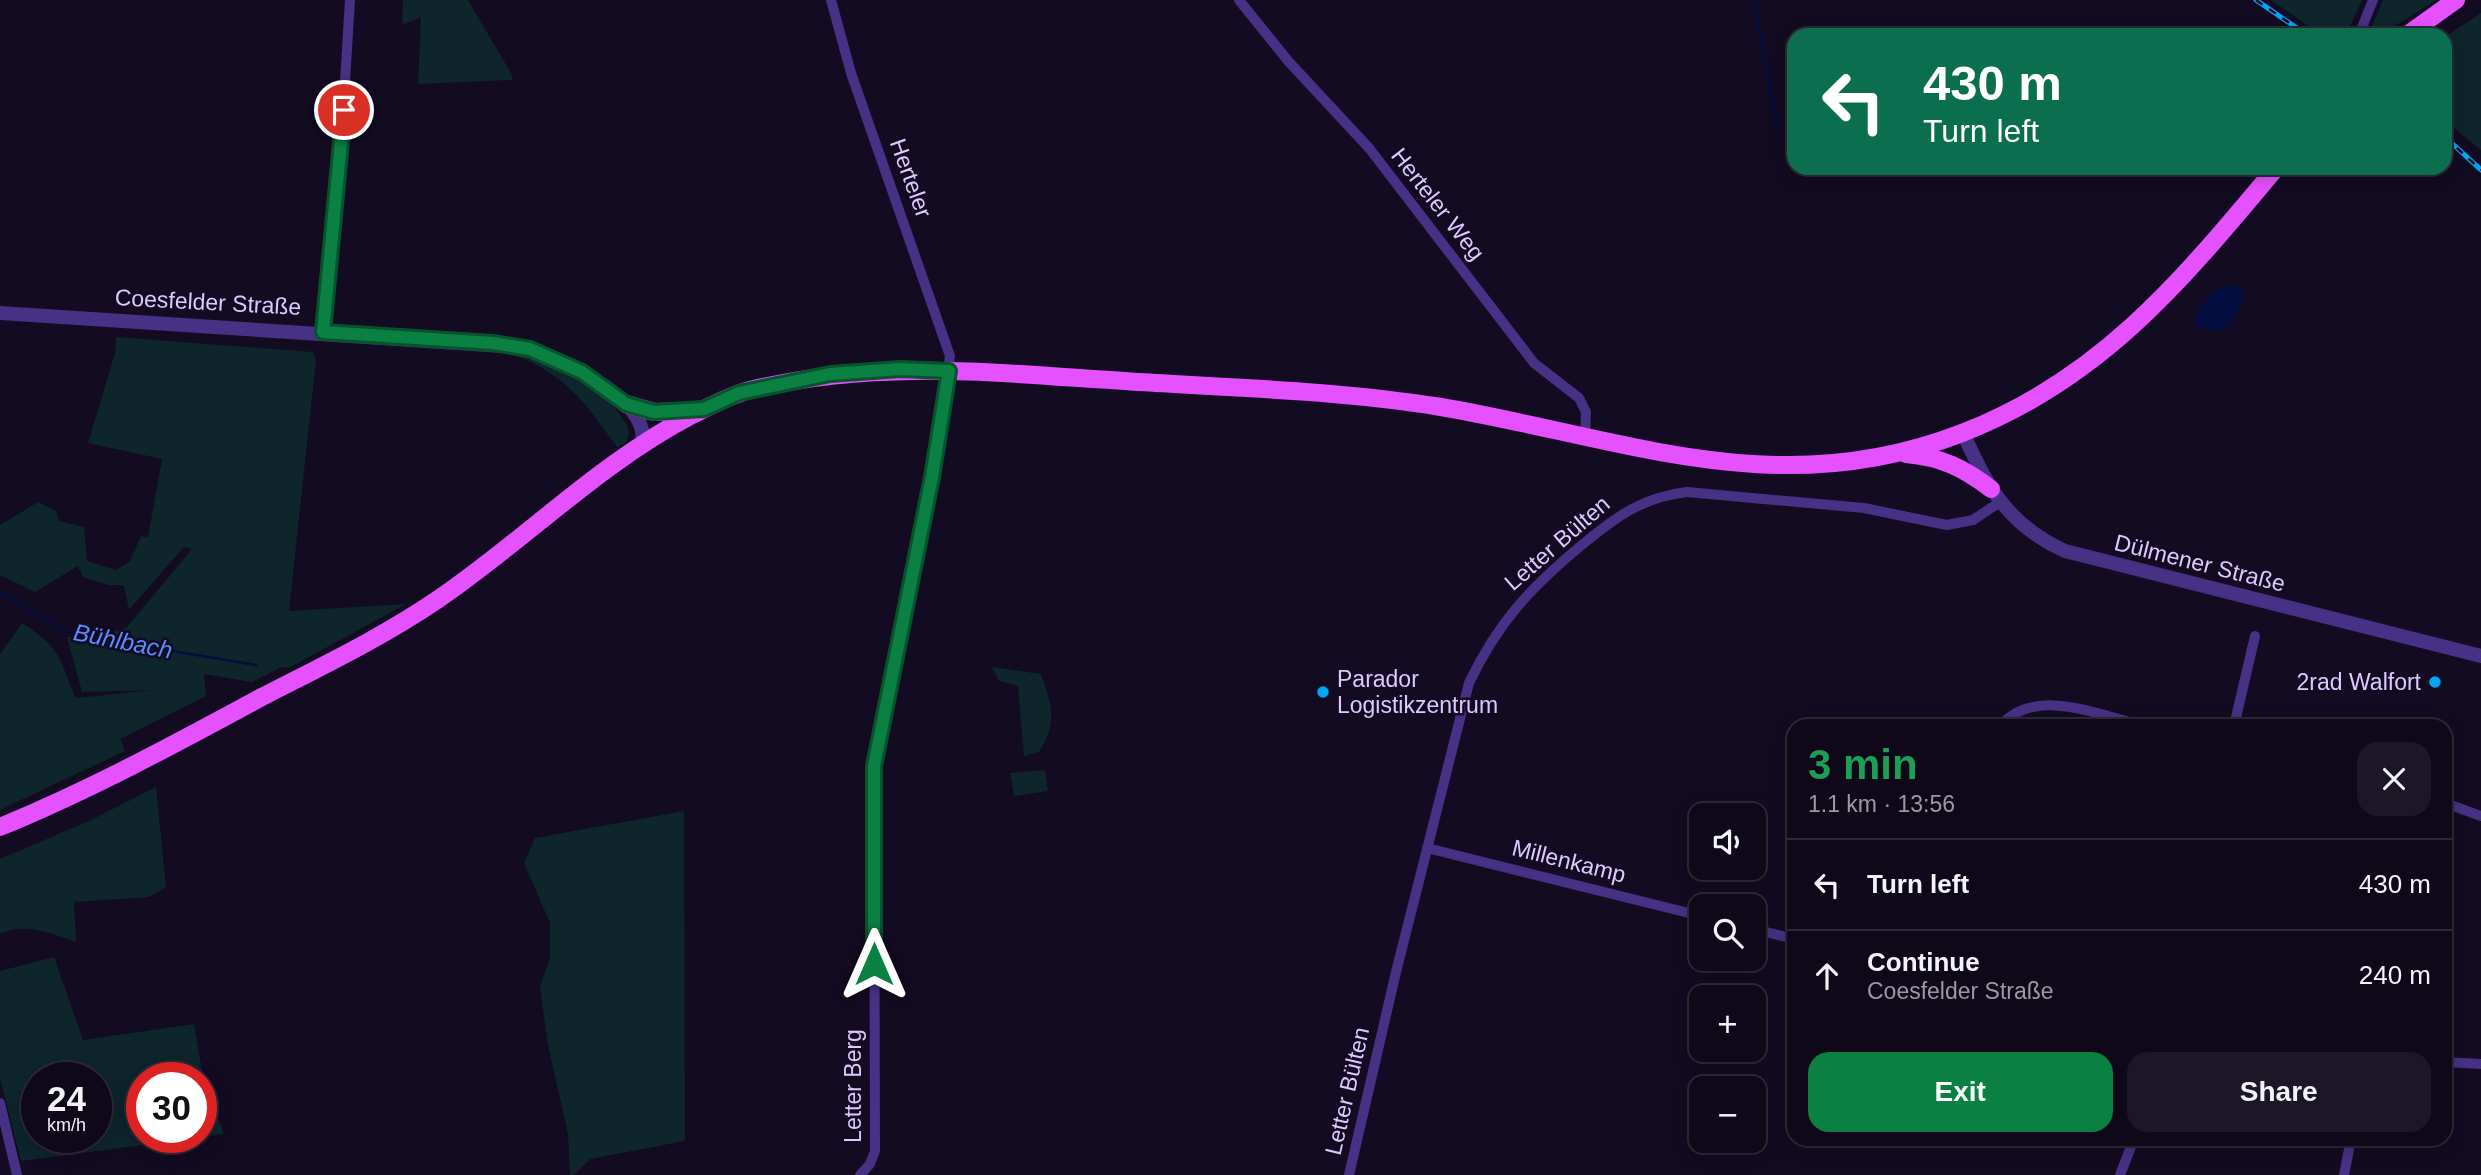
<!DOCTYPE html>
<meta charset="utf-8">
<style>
:root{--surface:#0e0819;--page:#1c1626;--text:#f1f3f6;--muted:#9b9aa2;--line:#2e2938;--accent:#0b8043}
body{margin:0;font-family:Arial,sans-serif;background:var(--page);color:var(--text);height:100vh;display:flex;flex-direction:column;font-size:26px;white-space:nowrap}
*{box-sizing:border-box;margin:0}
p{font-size:23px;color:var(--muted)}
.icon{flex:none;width:38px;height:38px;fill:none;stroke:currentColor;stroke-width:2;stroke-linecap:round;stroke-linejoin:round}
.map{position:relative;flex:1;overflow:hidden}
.panel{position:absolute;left:1787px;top:719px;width:665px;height:427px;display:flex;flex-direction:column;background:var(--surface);border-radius:21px;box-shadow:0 4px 18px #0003,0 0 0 2px var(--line)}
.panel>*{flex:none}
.banner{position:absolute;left:1787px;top:28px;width:665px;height:147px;border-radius:21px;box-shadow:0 4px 18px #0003,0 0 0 2px var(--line);background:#0b6e4f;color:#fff;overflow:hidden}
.fabs{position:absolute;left:1689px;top:803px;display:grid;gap:14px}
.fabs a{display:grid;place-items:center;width:77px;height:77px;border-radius:14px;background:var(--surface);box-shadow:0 4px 18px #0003,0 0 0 2px var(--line);font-size:35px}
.speed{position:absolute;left:21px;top:1062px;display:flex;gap:14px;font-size:35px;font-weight:700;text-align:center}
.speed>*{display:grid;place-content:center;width:91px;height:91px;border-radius:50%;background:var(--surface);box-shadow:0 4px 18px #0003,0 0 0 2px var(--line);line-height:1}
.speed small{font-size:18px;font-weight:400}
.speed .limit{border:10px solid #d22;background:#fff;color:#111}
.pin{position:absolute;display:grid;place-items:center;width:60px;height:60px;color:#fff;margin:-30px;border:4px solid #fff;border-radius:50%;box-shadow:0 2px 7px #0007}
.me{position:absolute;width:77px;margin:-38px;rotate:0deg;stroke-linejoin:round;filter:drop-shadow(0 0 5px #0008)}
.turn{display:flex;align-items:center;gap:24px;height:147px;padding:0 21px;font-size:32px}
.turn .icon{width:91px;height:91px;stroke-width:2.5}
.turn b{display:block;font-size:49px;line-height:60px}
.round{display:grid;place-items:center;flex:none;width:74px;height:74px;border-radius:21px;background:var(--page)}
.overview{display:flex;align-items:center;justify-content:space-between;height:119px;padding:0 21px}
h1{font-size:42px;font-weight:800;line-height:52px;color:#1e9e55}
.primary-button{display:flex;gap:14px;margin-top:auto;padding:14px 21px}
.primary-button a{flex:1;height:80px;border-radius:21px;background:var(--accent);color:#fff;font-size:28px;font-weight:800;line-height:80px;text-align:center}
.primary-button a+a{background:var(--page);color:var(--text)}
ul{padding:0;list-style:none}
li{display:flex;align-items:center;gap:21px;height:91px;padding:0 21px;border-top:2px solid var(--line)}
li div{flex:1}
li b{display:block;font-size:26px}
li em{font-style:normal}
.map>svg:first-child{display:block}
.green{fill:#0d252b;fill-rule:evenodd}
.water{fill:#040d40}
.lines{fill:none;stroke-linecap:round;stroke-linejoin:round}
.stream{stroke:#040d40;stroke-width:2.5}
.minor{stroke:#473184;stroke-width:10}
.tertiary{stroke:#473184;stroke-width:14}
.primary{stroke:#e551ff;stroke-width:18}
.rail-casing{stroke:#00a5f5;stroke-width:5}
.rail{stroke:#130b21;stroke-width:2.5;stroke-dasharray:8;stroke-linecap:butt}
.route-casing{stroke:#07532c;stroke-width:18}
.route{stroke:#0b8043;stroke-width:12}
.poi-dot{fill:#00a5f5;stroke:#130b21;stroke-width:2.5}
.labels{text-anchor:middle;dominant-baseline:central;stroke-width:5;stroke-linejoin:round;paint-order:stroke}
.street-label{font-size:23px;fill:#dccaff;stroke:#130b21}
.poi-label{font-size:23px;fill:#dccaff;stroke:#130b21;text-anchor:start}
.water-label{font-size:24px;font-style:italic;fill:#588cff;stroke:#130b21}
</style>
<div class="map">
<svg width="2481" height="1175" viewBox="0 0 2481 1175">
<rect width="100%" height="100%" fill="#130b21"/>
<g class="green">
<path d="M 403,0 L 468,0 L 512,75 L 512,80 L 418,84 L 421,17 L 402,25 Z"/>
<path d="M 2271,0 L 2362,0 L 2346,35 L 2321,35 Z"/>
<path d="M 2383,0 L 2436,0 L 2398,24 L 2368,35 Z"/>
<path d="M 2481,13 L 2481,150 L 2445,121 L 2445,37 Z"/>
<path d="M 116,337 L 313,352 L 316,360 L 289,611 L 406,604 L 289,668 L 282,667 L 252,682 L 204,674 L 206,696 L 120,739 L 125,751 L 0,810 L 0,654 L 22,623 C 62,649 58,656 76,698 L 153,690 L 82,692 L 67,637 L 102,636 L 127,627 L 192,549 L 184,547 L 129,610 L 124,585 L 108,585 L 83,577 L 78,566 L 35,592 L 0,575 L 0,525 L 38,502 L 56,511 L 59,521 L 84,527 L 87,561 L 116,570 L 130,561 L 141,536 L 148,537 L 162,459 L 88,443 L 115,353 Z"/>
<path d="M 512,351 C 555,364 598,380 623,419 C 629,428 631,434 625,444 L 617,447 C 584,401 564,372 508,353 Z"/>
<path d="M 992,667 L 1041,674 C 1052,705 1058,722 1039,752 L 1024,756 L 1018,686 L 999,681 Z"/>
<path d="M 1045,770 L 1048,791 L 1014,796 L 1010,773 Z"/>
<path d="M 156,787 L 166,887 L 149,897 L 74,902 L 76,942 C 49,933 27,922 0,934 L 0,859 L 91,820 Z"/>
<path d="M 684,811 L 685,1141 L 590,1159 L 574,1175 L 570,1175 L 568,1134 L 548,1045 L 540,986 L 550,958 L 550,923 L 524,863 L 535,838 Z"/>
<path d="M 54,957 L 83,1040 L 194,1024 L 203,1077 L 224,1134 L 201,1137 L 201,1078 L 142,1078 L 142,1138 L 197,1138 L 21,1161 L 0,1078 L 0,971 ZM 37,1078 L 96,1078 L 96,1138 L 37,1138 Z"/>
</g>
<path class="water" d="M 2224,285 L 2238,287 L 2243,292 C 2244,306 2231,324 2220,331 L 2196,327 L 2195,315 L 2210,295 Z"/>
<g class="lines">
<g class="stream">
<path d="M 1754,0 L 1778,130"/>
<path d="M 0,592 L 71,634 L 256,665"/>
</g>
<g class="minor">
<path d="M 831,0 L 851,73 L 950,356 L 932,476 L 874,766 L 875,1151 L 870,1164 L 860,1175"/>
<path d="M 1239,0 L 1289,62 L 1369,148 L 1534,363 L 1579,398 L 1586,412 L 1585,438"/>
<path d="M 2359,35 L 2373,0"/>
<path d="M 323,332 L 338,196 L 350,0"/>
<path d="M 2000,726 C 2035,685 2100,716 2145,726"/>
<path d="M 2234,726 L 2255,636"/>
<path d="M 2445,803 L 2481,816"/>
<path d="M 1427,848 L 1701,916"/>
<path d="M 1754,929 L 1794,939"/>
<path d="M 2445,1062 L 2481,1064"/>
<path d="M 0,1103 L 17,1175"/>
<path d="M 1349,1175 L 1396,972 L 1469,683 C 1498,622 1531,587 1583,544 C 1617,516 1643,497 1687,492 L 1864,508 L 1947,525 L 1973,520 L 2000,502"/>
<path d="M 2120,1175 L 2134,1139"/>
<path d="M 2344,1175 L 2351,1139"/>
</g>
<g class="tertiary">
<path d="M 0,313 L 517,347 C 554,355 652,398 642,444"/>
<path d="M 1963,433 C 1988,488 2008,525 2065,551 L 2481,656"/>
</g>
<g class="primary">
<path d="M 2407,35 L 2456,0"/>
<path d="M 626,404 L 654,412 L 693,411"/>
<path d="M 1906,454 C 1941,457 1964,468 1991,489"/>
<path d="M 0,827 C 90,790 175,744 260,698 C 320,667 381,638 437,600 C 524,541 598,464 692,415 C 711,406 730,395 750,390 C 881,358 1006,374 1139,382 C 1240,388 1342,391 1441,407 C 1623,438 1777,505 1962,433 C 2102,379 2183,279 2276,168"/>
</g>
<g class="rail-casing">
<g id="rail">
<path d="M 2256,0 L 2307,35"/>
<path d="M 2445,137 L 2481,170"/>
</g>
</g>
<use href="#rail" class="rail"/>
</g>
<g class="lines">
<g class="route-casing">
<path id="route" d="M 344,110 L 323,332 L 493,343 L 530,349 L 582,372 L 626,404 L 654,412 L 704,409 L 739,393 L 830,374 L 900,369 L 949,371 L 932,477 L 874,766 L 874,964"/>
</g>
<use href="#route" class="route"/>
</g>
<g class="poi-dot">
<circle cx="2435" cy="682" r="7"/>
<circle cx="1323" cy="692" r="7"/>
</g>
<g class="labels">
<g class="street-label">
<text transform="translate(911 178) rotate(70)">Herteler</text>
<text transform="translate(1438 204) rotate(52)">Herteler Weg</text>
<text transform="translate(208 302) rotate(3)">Coesfelder Straße</text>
<text transform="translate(1557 543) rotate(-41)">Letter Bülten</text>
<text transform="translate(2200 563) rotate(14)">Dülmener Straße</text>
<text transform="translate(1569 861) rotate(14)">Millenkamp</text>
<text transform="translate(853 1086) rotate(-90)">Letter Berg</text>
<text transform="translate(1347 1091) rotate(-77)">Letter Bülten</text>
</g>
<g class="poi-label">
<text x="1337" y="679">Parador<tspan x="1337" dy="26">Logistikzentrum</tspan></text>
<text x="2421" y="682" text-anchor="end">2rad Walfort</text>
</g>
<g class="water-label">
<text transform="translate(123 641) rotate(11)">Bühlbach</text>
</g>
</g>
</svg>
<div class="fabs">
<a><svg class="icon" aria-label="sound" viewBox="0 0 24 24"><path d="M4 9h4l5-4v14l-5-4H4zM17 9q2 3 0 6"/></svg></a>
<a><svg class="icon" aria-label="search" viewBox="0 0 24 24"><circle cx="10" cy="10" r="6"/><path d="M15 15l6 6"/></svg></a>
<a>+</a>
<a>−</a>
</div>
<div class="speed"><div>24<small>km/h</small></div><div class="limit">30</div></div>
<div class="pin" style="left:344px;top:110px;background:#d93025"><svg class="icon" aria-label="arrive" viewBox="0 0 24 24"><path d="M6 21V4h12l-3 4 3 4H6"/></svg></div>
<svg class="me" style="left:874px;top:964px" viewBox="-20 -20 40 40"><path d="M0-17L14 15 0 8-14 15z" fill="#0b8043" stroke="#fff" stroke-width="4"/></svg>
<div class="banner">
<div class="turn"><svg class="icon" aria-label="left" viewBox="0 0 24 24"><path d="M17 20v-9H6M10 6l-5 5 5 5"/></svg><div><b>430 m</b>Turn left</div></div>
</div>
<section class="panel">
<div class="overview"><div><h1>3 min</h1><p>1.1 km · 13:56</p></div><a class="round"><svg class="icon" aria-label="close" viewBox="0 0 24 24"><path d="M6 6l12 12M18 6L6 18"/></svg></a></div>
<ul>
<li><svg class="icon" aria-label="left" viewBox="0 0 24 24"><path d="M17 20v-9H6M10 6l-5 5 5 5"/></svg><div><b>Turn left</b></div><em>430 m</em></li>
<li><svg class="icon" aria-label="ahead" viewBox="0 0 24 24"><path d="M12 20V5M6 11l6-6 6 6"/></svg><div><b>Continue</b><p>Coesfelder Straße</p></div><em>240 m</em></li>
</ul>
<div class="primary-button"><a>Exit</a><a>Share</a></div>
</section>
</div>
